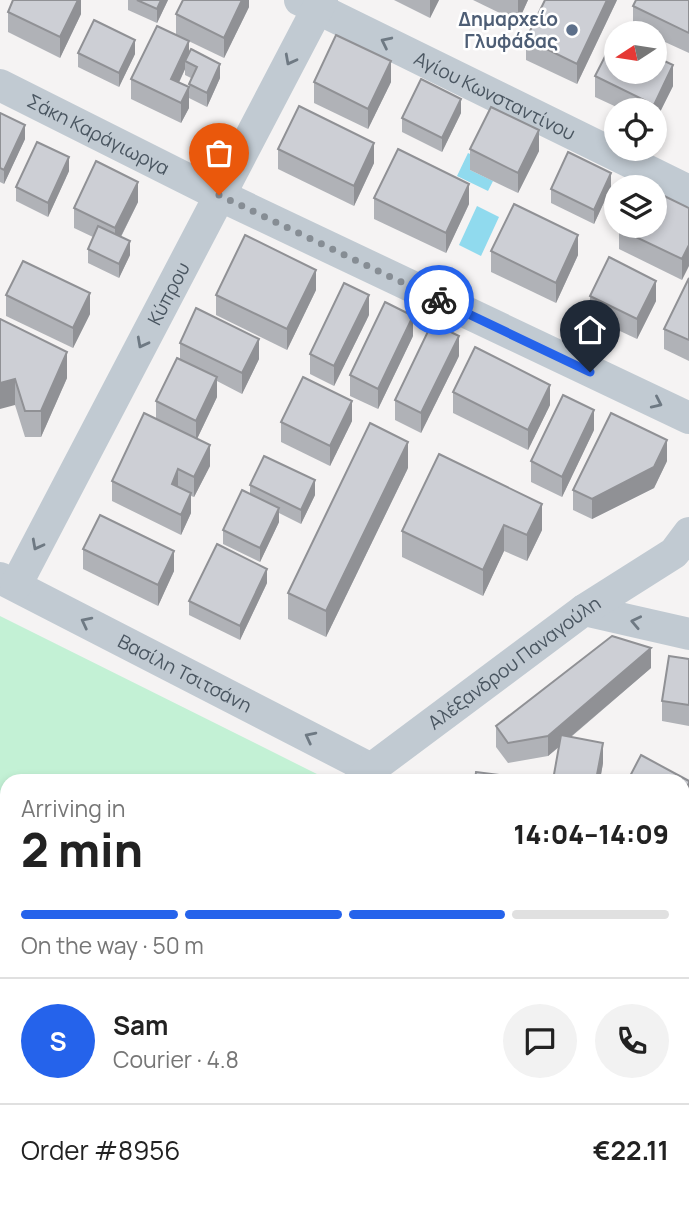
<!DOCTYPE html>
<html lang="en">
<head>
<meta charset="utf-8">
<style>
  body { margin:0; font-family:Manrope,sans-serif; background:#f2f2f2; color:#222; height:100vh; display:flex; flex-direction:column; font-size:26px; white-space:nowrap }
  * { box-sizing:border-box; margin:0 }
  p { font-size:23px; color:#767676 }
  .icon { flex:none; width:38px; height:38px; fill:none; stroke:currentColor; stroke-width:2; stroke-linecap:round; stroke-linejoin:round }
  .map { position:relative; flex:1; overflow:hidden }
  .details { position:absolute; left:0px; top:774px; width:690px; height:436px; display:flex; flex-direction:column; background:#fff; border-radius:21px 21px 0 0; box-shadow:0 4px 10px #0003 }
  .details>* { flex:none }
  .needle { width:46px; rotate:258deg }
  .tools { position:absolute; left:604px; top:21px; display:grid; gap:14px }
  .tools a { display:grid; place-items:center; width:63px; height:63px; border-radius:50%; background:#fff; box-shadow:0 4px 10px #0003; font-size:35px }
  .pin { position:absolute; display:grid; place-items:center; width:60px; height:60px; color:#fff; margin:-72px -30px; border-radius:50% 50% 50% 0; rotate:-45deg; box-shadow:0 0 7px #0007 }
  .pin .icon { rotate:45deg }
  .courier { position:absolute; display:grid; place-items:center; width:70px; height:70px; margin:-35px; border:5px solid #2563eb; border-radius:50%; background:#fff; color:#222; box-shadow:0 2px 9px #0007 }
  .overview em { font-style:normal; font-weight:800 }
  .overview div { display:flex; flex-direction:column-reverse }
  .overview { display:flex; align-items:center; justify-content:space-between; height:119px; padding:0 21px }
  h1 { font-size:46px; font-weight:800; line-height:52px }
  .bar { display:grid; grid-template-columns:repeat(4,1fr); gap:10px 7px; align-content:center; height:84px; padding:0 21px }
  .bar i { height:9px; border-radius:5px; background:#e0e0e0 }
  .bar .selected { background:#2563eb }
  .bar p { grid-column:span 4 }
  .line { display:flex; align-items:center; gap:18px; padding:0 21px; border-top:2px solid #e0e0e0 }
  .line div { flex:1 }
  .round { display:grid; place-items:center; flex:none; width:74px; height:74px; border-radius:37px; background:#f2f2f2 }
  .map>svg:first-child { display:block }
  .green { fill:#c3f1d5 }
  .water { fill:#90daee }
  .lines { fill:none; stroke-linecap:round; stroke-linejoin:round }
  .highway-casing { stroke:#7690ad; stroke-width:42 }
  .minor { stroke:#c1cad2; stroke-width:32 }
  .highway { stroke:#8ba5c1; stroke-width:38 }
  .wall { fill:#b0b2b7 }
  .shaded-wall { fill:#909195 }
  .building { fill:#cdcfd5; stroke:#909195; stroke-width:2 }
  .oneway { stroke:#6e7983 }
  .done { stroke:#868d94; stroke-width:7; stroke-dasharray:0 12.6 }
  .route { stroke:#2563eb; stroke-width:9 }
  .service-dot { fill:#5c6f8a; stroke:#fff; stroke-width:2.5 }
  .labels { text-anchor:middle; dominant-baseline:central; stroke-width:5; stroke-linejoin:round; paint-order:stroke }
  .service-label { font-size:19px; font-weight:bold; fill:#4e5e75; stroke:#fff; text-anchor:end }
  .street-label { font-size:19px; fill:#4a5661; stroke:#fff }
</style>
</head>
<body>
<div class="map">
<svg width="689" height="1209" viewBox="0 0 689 1209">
  <rect width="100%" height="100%" fill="#f5f3f3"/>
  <path class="green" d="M0,616L329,780H7V1191L0,1203Z"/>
  <g class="water">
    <path d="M468,153L476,157L470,170L493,181L488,191L457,176Z"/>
    <path d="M477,206L499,217L481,256L459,245Z"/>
  </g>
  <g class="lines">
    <g class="highway-casing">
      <g id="highway">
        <path d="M682,1153L689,1144"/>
        <path d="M642,1209L647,1202"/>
      </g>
    </g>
    <g class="minor">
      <path id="s1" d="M300,0L689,191"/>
      <path id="s2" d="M0,85L219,195L689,418"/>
      <path id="s3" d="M0,578L371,769"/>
      <path id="s4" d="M16,585L322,0"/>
      <path d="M584,610L689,634"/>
      <path id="s5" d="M360,780L371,769L584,610L674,553L689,533"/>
      <path d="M35,1209L40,1202"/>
      <path d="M270,1209L275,1202"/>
    </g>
    <use href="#highway" class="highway"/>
  </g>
  <g class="wall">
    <path d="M81,0V14L60,58L8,32V12Z"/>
    <path d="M128,0H168L157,23L128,10Z"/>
    <path d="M249,0V7L224,58L176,35V14Z"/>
    <path d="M394,0H439L430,18Z"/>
    <path d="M473,0H528L518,22Z"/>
    <path d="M617,0L577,84L526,60V39Z"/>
    <path d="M689,0V53L654,37V33H647L633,26V6Z"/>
    <path d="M78,53L135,54L119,87L78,67Z"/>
    <path d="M189,54L220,78L207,107L189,98V84L191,78L185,75V69L179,83L189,108L181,123L131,99V79Z"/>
    <path d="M595,76L673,86L654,124V110H623L595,97Z"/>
    <path d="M314,82H391L368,129L314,103Z"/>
    <path d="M0,113L25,139L4,184L0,182Z"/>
    <path d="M461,113L442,152L402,132V118Z"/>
    <path d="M278,149L374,163L354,206L278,169Z"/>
    <path d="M470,149L539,151L518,193L470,170Z"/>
    <path d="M69,171L48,217L16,201V187Z"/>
    <path d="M611,187L594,224L551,203V189Z"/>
    <path d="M374,198L469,204L446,253L374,219Z"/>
    <path d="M138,202L121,237L130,255L119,278L88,263V249L93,237L74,228V208Z"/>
    <path d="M689,208L682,280L619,249V229Z"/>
    <path d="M491,251L578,255L556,303L491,272Z"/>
    <path d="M689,278V361L664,349V329Z"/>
    <path d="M316,290L287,350L216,315V295Z"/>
    <path d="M6,295L90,314L73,348L6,316Z"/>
    <path d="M590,296L656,301L637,339L590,317Z"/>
    <path d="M369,315L334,386L310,374V354Z"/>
    <path d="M0,319L67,378L41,437H25L15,405Z"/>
    <path d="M413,336L378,409L350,396V375Z"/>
    <path d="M180,343L259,359L242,394L217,381V397L197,439L210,466L194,497L191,496V513L181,535L112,501V481L156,419V401L180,359Z"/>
    <path d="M459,356L421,433L395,420V400Z"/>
    <path d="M453,392L550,405L528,450L453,413Z"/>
    <path d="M352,421L330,466L281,442V422Z"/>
    <path d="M594,430L562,497L531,482V461Z"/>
    <path d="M439,454L542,530L527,561L504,551L483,596L402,557V531Z"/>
    <path d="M667,461L654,488L592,519L573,510V490Z"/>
    <path d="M408,468L326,637L288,619V593Z"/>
    <path d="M250,485L315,495L301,524L279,513V522L260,562L223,544V530L250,494Z"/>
    <path d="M83,549L174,571L158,606L83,569Z"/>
    <path d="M267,583L240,640L189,615V601Z"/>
    <path d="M689,659V726L662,721V701Z"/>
    <path d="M651,668L571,737L603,763L600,780H553L559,747L548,756L508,763L496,747V726Z"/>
    <path d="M689,850V933L682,928V858Z"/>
    <path d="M112,1202H172L180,1209H112Z"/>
    <path d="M194,1202H206L202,1208Z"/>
  </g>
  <g class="shaded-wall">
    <path d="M78,0H81V14L60,58V37Z"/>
    <path d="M161,0H168L157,23V9Z"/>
    <path d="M242,0H249V7L224,58V38Z"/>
    <path d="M430,0H439L430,18Z"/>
    <path d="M518,0H528L518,22Z"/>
    <path d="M607,0H617L577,84V64Z"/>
    <path d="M135,40V54L119,87V73Z"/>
    <path d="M189,41V62L185,61V69L171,99V79Z"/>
    <path d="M391,61V82L368,129V109Z"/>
    <path d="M220,64V78L207,107V93Z"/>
    <path d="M673,65V86L654,124V105Z"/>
    <path d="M189,87V108L181,123V103Z"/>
    <path d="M461,99V113L442,152V138Z"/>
    <path d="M25,125V139L4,184V170Z"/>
    <path d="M539,130V151L518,193V173Z"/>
    <path d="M374,143V163L354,206V186Z"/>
    <path d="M69,157V171L48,217V203Z"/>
    <path d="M611,173V187L594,224V210Z"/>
    <path d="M138,182V202L115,248V228Z"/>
    <path d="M469,184V204L446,253V233Z"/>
    <path d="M578,235V255L556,303V283Z"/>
    <path d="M130,241V255L119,278V264Z"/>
    <path d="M689,245V266L682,280V259Z"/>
    <path d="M316,270V290L287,350V329Z"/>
    <path d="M656,281V301L637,339V319Z"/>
    <path d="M90,293V314L73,348V328Z"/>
    <path d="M369,295V315L334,386V366Z"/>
    <path d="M413,316V336L378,409V389Z"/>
    <path d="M459,336V356L421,433V413Z"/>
    <path d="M259,339V359L242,394V373Z"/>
    <path d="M67,352V378L41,437V411Z"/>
    <path d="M217,377V397L196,441V421Z"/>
    <path d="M15,379V405L0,409V383Z"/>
    <path d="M550,385V405L528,450V430Z"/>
    <path d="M352,401V421L330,466V446Z"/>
    <path d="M594,410V430L562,497V477Z"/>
    <path d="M667,440V461L654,488L592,519V499Z"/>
    <path d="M408,442V468L326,637V611Z"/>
    <path d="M210,445V466L194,497V477Z"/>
    <path d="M178,469V489L172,484Z"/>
    <path d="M315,480V495L301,524V510Z"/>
    <path d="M191,493V513L181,535V515Z"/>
    <path d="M542,504V530L527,561V535Z"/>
    <path d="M279,508V522L260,562V548Z"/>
    <path d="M504,525V551L483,596V570Z"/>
    <path d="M174,551V571L158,606V585Z"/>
    <path d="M267,569V583L240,640V626Z"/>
    <path d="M651,648V668L548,756V736Z"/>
    <path d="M603,743V763L600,780H596Z"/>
    <path d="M689,783V804L682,816V795Z"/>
  </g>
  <g class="building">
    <path d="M13,0H78L60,37L8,12Z"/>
    <path d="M137,0H161L157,9Z"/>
    <path d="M183,0H242L224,38L176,14Z"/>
    <path d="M545,0H607L577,64L526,39Z"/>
    <path d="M636,0H689V33L633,6Z"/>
    <path d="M94,20L135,40L119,73L78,53Z"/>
    <path d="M157,26L189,41L171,79L189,87L181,103L131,79Z"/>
    <path d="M336,35L391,61L368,109L314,82Z"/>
    <path d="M615,37L616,38V72H654V56L673,65L654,105L595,76Z"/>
    <path d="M191,49L220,64L207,93L189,84L197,67L185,61Z"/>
    <path d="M421,79L461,99L442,138L402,118Z"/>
    <path d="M299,106L374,143L354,186L278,149Z"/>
    <path d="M491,107L539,130L518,173L470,149Z"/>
    <path d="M0,113L25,125L4,170L0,168Z"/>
    <path d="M37,142L69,157L48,203L16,187Z"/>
    <path d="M398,149L469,184L446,233L374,198Z"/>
    <path d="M568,152L611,173L594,210L551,189Z"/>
    <path d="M96,161L138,182L115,228L74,208Z"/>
    <path d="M654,191L689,208V245L682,259L619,229L620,226H654Z"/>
    <path d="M514,204L578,235L556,283L491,251Z"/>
    <path d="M98,226L130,241L119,264L88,249Z"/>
    <path d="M245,235L316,270L287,329L216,295Z"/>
    <path d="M609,257L656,281L637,319L590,296Z"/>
    <path d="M23,261L90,293L73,328L6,295Z"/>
    <path d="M689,278V340L664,329Z"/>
    <path d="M344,283L369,295L334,366L310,354Z"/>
    <path d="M385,302L413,316L378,389L350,375Z"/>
    <path d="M196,308L259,339L242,373L180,343Z"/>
    <path d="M0,319L67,352L41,411H25L15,379L0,383Z"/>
    <path d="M432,323L459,336L421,413L395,400Z"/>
    <path d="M475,347L550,385L528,430L453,392Z"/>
    <path d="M177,358L217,377L196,421L156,401Z"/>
    <path d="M303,377L352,401L330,446L281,422Z"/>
    <path d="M563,395L594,410L562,477L531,461Z"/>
    <path d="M144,413L210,445L194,477L178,469L172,484L191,493L181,515L112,481Z"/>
    <path d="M611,413L667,440L654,467L592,499L573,490Z"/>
    <path d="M370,423L408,442L326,611L288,593Z"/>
    <path d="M439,454L542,504L527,535L504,525L483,570L402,531Z"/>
    <path d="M264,456L315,480L301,510L250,485Z"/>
    <path d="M242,490L279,508L260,548L223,530Z"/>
    <path d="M100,515L174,551L158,585L83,549Z"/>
    <path d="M217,544L267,569L240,626L189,601Z"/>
    <path d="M612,636L651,648L548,736L508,743L496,726Z"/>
    <path d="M669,656L689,659V705L662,701Z"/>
    <path d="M561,735L603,743L596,780H553Z"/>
    <path d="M641,755L689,781V783L682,795V780H628Z"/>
    <path d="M476,772L500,775L499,780H475Z"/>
    <path d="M689,850V898L682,893V858Z"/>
    <path d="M119,1202H172L180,1209H127Z"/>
  </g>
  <defs><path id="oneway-chevron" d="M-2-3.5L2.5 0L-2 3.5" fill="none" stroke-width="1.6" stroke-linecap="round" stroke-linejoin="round" transform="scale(1.75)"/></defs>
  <g class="oneway">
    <use href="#oneway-chevron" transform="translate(386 42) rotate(-154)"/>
    <use href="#oneway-chevron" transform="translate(290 60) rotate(118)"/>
    <use href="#oneway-chevron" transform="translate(142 343) rotate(118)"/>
    <use href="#oneway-chevron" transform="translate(657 403) rotate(25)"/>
    <use href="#oneway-chevron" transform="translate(37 545) rotate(118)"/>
    <use href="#oneway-chevron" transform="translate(86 622) rotate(-153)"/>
    <use href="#oneway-chevron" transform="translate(636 622) rotate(-168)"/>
    <use href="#oneway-chevron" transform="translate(310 737) rotate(-153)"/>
  </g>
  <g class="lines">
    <path class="done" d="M219,195L439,300"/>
    <path class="route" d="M439,300L590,372"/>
  </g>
  <circle class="service-dot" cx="572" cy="30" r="7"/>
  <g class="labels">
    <g class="service-label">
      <text x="558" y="19">Δημαρχείο<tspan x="558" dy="22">Γλυφάδας</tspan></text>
    </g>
    <g class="street-label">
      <text stroke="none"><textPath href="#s1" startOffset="217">Αγίου Κωνσταντίνου</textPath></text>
      <text stroke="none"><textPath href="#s2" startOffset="110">Σάκη Καράγιωργα</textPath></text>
      <text stroke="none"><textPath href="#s4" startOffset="329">Κύπρου</textPath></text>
      <text stroke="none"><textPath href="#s5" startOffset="194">Αλέξανδρου Παναγούλη</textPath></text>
      <text stroke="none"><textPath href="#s3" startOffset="208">Βασίλη Τσιτσάνη</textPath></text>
    </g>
  </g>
</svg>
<div class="tools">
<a><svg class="needle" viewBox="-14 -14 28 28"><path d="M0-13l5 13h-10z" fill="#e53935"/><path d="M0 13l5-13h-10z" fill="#767676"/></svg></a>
<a><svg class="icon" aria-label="locate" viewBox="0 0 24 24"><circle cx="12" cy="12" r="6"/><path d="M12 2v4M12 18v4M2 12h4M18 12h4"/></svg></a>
<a><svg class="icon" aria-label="layers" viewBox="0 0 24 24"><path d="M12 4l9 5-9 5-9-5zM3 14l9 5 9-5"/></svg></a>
</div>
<div class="pin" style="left:219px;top:195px;background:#ea580c"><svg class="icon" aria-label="bag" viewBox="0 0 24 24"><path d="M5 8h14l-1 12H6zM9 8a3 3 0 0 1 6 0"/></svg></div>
<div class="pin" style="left:590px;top:372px;background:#1f2937"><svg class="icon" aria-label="home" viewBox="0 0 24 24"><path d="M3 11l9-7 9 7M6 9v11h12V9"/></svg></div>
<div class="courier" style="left:439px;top:300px"><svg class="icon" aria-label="bike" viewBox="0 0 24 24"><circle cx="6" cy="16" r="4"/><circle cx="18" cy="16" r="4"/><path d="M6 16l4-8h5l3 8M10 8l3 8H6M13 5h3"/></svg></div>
<section class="details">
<div class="overview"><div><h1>2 min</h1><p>Arriving in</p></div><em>14:04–14:09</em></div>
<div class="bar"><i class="selected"></i><i class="selected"></i><i class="selected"></i><i></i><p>On the way · 50 m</p></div>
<div class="line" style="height:126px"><b class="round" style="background:#2563eb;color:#fff">S</b><div><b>Sam</b><p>Courier · 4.8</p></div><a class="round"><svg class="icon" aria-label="chat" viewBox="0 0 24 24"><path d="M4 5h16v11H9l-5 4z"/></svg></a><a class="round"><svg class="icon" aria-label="phone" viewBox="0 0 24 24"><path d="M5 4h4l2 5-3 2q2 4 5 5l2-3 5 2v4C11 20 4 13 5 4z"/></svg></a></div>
<div class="line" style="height:91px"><div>Order #8956</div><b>€22.11</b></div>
</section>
</div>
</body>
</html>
